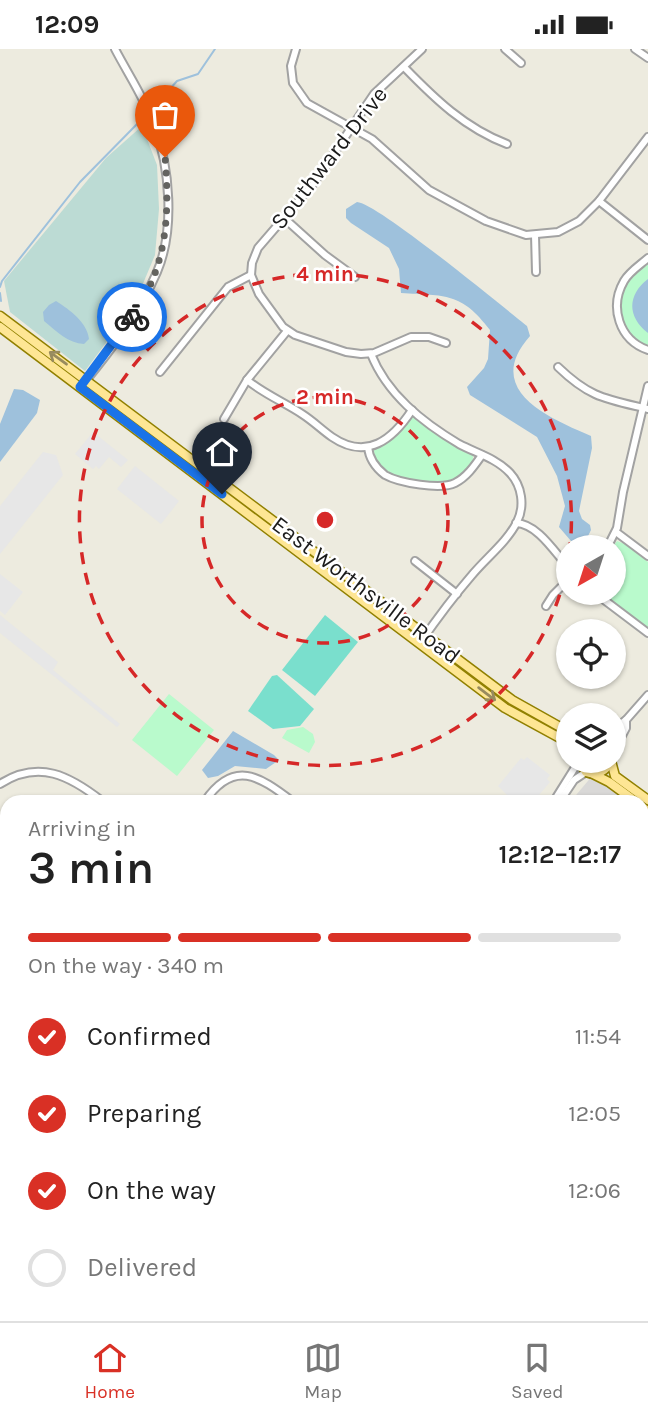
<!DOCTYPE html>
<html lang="en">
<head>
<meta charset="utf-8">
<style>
  body { margin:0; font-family:Karla,sans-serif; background:#f6f6f6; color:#222; height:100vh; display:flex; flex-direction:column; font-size:26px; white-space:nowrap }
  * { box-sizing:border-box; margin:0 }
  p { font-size:23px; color:#767676 }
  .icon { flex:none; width:38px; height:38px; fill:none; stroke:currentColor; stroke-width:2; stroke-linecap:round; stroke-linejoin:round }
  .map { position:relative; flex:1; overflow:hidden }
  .sheet { position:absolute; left:0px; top:746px; width:649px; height:527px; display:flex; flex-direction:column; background:#fff; border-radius:21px 21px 0 0; box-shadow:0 2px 5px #0004 }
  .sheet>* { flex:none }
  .needle { width:46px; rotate:219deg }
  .buttons { position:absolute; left:556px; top:486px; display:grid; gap:14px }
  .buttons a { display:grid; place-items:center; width:70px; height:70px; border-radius:50%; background:#fff; box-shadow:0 2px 5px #0004; font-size:35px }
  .pin { position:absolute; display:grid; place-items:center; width:60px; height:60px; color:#fff; margin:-72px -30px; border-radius:50% 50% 50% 0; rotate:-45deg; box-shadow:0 0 7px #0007 }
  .pin .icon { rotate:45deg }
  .courier { position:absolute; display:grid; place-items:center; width:70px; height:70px; margin:-35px; border:5px solid #1a73e8; border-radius:50%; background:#fff; color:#222; box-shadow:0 2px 9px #0007 }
  .headline em { font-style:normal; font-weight:600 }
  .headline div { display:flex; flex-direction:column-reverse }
  .headline { display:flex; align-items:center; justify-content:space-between; height:119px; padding:0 28px }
  h1 { font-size:46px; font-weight:600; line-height:52px }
  .bar { display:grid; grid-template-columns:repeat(4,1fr); gap:10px 7px; align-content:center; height:84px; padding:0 28px }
  .bar i { height:9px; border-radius:5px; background:#e0e0e0 }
  .bar .active { background:#d93025 }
  .bar p { grid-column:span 4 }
  ol { padding:0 28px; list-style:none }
  li { display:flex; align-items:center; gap:21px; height:77px }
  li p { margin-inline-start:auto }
  li .icon { padding:7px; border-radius:50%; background:#d93025; color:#fff; stroke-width:4 }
  li:last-child { color:#767676 }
  li i { width:38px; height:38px; border:4px solid #e0e0e0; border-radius:50% }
  .status { display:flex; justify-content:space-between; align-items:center; height:49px; padding:0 35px; background:#fff; direction:ltr }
  .status svg { height:19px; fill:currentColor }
  .tabs { display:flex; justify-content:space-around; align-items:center; height:98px; border-top:2px solid #e0e0e0; background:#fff; font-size:19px; color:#767676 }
  .tabs a { display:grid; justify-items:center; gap:4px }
  .tabs .active { color:#d93025 }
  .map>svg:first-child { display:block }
  .residential { fill:#d9d8d7 }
  .wetland { fill:#bcdbd4 }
  .park { fill:#b9facc }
  .pitch { fill:#7adfcd }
  .parking { fill:#e7e7e7 }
  .water { fill:#9ec1dc }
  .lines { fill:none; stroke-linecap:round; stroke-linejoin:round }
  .stream { stroke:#9ec1dc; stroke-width:2 }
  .minor-casing { stroke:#a2a2a2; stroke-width:10 }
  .major-casing { stroke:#918000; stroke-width:11 }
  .minor { stroke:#fff; stroke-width:6 }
  .major { stroke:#fee694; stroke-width:8 }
  .oneway { stroke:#988b5e }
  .done { stroke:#646460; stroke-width:7; stroke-dasharray:0 12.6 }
  .route { stroke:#1a73e8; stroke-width:9 }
  .ring { fill:none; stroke:#d62828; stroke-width:3.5; stroke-dasharray:12 9 }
  .labels { text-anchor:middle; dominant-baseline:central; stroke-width:5; stroke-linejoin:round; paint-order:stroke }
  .street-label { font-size:23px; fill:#1b1b1b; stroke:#fff }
  .centre { fill:#d62828; stroke:#fff; stroke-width:3.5 }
  .ring-label { font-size:21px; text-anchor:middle; font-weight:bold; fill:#d62828; stroke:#fff; stroke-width:5; stroke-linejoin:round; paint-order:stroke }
</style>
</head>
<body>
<div class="status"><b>12:09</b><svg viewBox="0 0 49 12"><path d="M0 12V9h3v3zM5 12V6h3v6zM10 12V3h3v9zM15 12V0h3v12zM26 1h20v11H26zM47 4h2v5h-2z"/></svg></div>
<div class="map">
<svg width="648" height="1272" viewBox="0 0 648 1272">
  <rect width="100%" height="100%" fill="#edebdf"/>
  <g class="residential">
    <path d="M593,726L629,752H571Z"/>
    <path d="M642,762L648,766V1272H0V1158L7,1163V1265H143L148,1269L151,1265H642Z"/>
  </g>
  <path class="wetland" d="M142,77L157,116L159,160L155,206L134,256L85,322L10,263L4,232L106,109Z"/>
  <g class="park">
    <path d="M648,215V298C623,287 612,257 628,233C633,226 641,221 648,215Z"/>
    <path d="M415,367L473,406C475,450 373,437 374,401L394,389L409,370Z"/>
    <path d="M617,492L625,495L648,513V579L601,544H614V499H612Z"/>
    <path d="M169,645L214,681L177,727L132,691Z"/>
    <path d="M303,678L313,685L315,693L309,704L282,689L287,681Z"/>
  </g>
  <g class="pitch">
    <path d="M325,566L358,593L315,647L282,621Z"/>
    <path d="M277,626L314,660L300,677L273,680L248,662L272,627Z"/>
  </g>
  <g class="parking">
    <path d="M93,383L128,411L121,418L109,408L99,420L96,417L93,420L75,405Z"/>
    <path d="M43,403L56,406L63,426L0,505V457Z"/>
    <path d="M135,417L179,452L161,475L117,440Z"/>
    <path d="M0,525L23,543L5,566L0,562Z"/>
    <path d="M0,566L58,613L53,621L120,675L117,678L0,584Z"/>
    <path d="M527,708L550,726L547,730L550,733L534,752H513L498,737L521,709L524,711Z"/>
  </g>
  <g class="water">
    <path d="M357,153C377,154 502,257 527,277L530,287C482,341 549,369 591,387L592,399L579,462L582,470L590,476L591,481L586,491L571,492L559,478L565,457L557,427L537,388L470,346L467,338L484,319L488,310L490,281C461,243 446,247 401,244L399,220L389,199L351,174L346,169V160Z"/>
    <path d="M648,230V284C627,268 627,246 648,230Z"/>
    <path d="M56,252C70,261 87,273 89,290L84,295C68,294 57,283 44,272L43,263L49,256Z"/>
    <path d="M14,340L23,341L40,351L37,364L0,413V375Z"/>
    <path d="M233,682L274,706L279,711L266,720L235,717L218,727L208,729L202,721Z"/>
  </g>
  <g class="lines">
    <g class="stream">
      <path d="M154,58L177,32L198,25L215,0"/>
      <path d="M0,238L2,232L80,133L142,70"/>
      <path d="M0,244L1,252"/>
    </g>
    <g class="minor-casing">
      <g id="minor">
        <path d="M296,0L291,17L293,34L307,54L372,90L429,141L486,172L526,186L558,183L579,172L599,152L648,88"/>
        <path d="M422,0L374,45L314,134L258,199L252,214L251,226L259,245L283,278L295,286L346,303L361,305L374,304L411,288H429L446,294"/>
        <path d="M505,0L521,14"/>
        <path d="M635,0L648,9"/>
        <path d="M404,18C435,50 465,79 507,95"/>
        <path d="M599,152L648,191"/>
        <path d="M284,169L325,206L355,228"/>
        <path d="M535,186L536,223"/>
        <path d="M648,209C640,216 629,223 624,232C609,258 619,291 648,301"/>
        <path d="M371,305C387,345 422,373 459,395C476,404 496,409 510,424C522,437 525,457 517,473C507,493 486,509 472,526C453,548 436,571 420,594"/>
        <path d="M558,318C590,349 606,350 648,360"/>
        <path d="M160,323L228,238L251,226"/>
        <path d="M247,331C264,345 284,353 302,365C313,372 322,381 332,388C367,412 393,390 412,361"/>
        <path d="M84,334C111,301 140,263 157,223C175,181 170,118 154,76C145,50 128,25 115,0"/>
        <path d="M224,370L247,331L287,282"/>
        <path d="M368,398C369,409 376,419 385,426C399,434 441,441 455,434C467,428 475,416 482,406"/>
        <path d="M516,474C538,475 555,504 569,519"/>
        <path d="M616,483L648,507"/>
        <path d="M607,499L617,479L623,443L648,337"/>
        <path d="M415,512L457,545"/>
        <path d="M595,544L648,584"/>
        <path d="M546,557L553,546L569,530"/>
        <path d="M614,680L626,671L648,646"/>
        <path d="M614,702L626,679V671"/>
        <path d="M0,735C39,710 70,727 102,752"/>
        <path d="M205,752C234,710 259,727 292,752"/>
        <path d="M554,752L579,712"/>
        <path d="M560,752L574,731L586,723"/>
        <path d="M642,811L648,815"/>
        <path d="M642,892L648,897"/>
        <path d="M642,983L648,978"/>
        <path d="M642,1060L648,1059"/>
        <path d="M0,1203L3,1212"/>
        <path d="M642,1219L648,1217"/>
        <path d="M276,1265L285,1272"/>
        <path d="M344,1265L350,1272"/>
        <path d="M506,1265L516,1272"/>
        <path d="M52,1272L57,1265"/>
        <path d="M145,1272L150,1265"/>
        <path d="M493,1272L499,1265"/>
        <path d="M596,1272L602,1265"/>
      </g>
    </g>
    <g class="major-casing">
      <g id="major">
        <path d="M0,267L512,651L569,683"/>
        <path d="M0,278L505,659L569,694"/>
        <path d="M579,712L586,723C597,727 606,723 610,712"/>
        <path d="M611,712L615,727L648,751"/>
        <path d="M591,724L609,733L635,752"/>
        <path d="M642,758L648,762"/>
      </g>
    </g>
    <use href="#minor" class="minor"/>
    <use href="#major" class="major"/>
  </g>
  <defs><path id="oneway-shaft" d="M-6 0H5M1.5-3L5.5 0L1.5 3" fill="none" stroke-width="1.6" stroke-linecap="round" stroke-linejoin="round" transform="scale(1.75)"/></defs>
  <g class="oneway">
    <use href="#oneway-shaft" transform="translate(58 309) rotate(-144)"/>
    <use href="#oneway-shaft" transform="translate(487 645) rotate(37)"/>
  </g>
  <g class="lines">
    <path class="done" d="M132,268C167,219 170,166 165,108"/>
    <path class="route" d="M132,268L80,338L222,445"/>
  </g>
  <g class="ring">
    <circle cx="325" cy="471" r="123"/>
    <path d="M569 505A246 246 0 1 1 570 497"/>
  </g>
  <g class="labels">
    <g class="street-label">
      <text transform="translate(329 109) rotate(-52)">Southward Drive</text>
      <text transform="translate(366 541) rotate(37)">East Worthsville Road</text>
    </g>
  </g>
  <circle cx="325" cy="471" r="10" class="centre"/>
  <g class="ring-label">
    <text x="325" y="232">4 min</text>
    <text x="325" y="355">2 min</text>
  </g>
</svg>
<div class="buttons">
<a><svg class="needle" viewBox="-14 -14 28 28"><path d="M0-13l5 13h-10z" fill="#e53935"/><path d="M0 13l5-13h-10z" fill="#767676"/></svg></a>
<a><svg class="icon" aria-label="locate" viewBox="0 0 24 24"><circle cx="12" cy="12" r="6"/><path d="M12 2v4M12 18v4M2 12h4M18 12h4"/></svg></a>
<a><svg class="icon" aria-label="layers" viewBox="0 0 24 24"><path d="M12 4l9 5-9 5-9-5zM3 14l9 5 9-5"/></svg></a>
</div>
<div class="pin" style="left:165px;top:108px;background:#ea580c"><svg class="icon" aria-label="bag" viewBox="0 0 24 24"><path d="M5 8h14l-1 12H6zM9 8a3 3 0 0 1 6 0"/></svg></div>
<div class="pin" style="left:222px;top:445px;background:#1f2937"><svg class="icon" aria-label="home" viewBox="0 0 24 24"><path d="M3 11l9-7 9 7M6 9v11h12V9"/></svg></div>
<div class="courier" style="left:132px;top:268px"><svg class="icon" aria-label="bike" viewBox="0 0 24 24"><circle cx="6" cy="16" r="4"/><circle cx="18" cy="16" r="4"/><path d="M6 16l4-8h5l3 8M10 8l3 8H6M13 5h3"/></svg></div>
<section class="sheet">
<div class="headline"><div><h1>3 min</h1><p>Arriving in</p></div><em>12:12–12:17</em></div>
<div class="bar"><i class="active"></i><i class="active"></i><i class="active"></i><i></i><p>On the way · 340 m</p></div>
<ol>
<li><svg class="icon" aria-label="check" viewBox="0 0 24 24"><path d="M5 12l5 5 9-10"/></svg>Confirmed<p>11:54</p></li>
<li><svg class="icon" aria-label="check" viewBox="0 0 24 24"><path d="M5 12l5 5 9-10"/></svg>Preparing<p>12:05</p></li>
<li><svg class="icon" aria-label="check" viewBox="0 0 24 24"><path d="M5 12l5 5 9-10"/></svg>On the way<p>12:06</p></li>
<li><i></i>Delivered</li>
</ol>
</section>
</div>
<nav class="tabs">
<a class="active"><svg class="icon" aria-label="home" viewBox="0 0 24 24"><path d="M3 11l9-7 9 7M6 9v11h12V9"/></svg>Home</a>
<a><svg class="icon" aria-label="map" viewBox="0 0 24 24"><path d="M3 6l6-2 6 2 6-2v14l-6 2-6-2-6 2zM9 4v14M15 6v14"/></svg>Map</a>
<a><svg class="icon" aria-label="saved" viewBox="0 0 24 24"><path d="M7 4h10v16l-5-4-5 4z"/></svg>Saved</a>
</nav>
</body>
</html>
